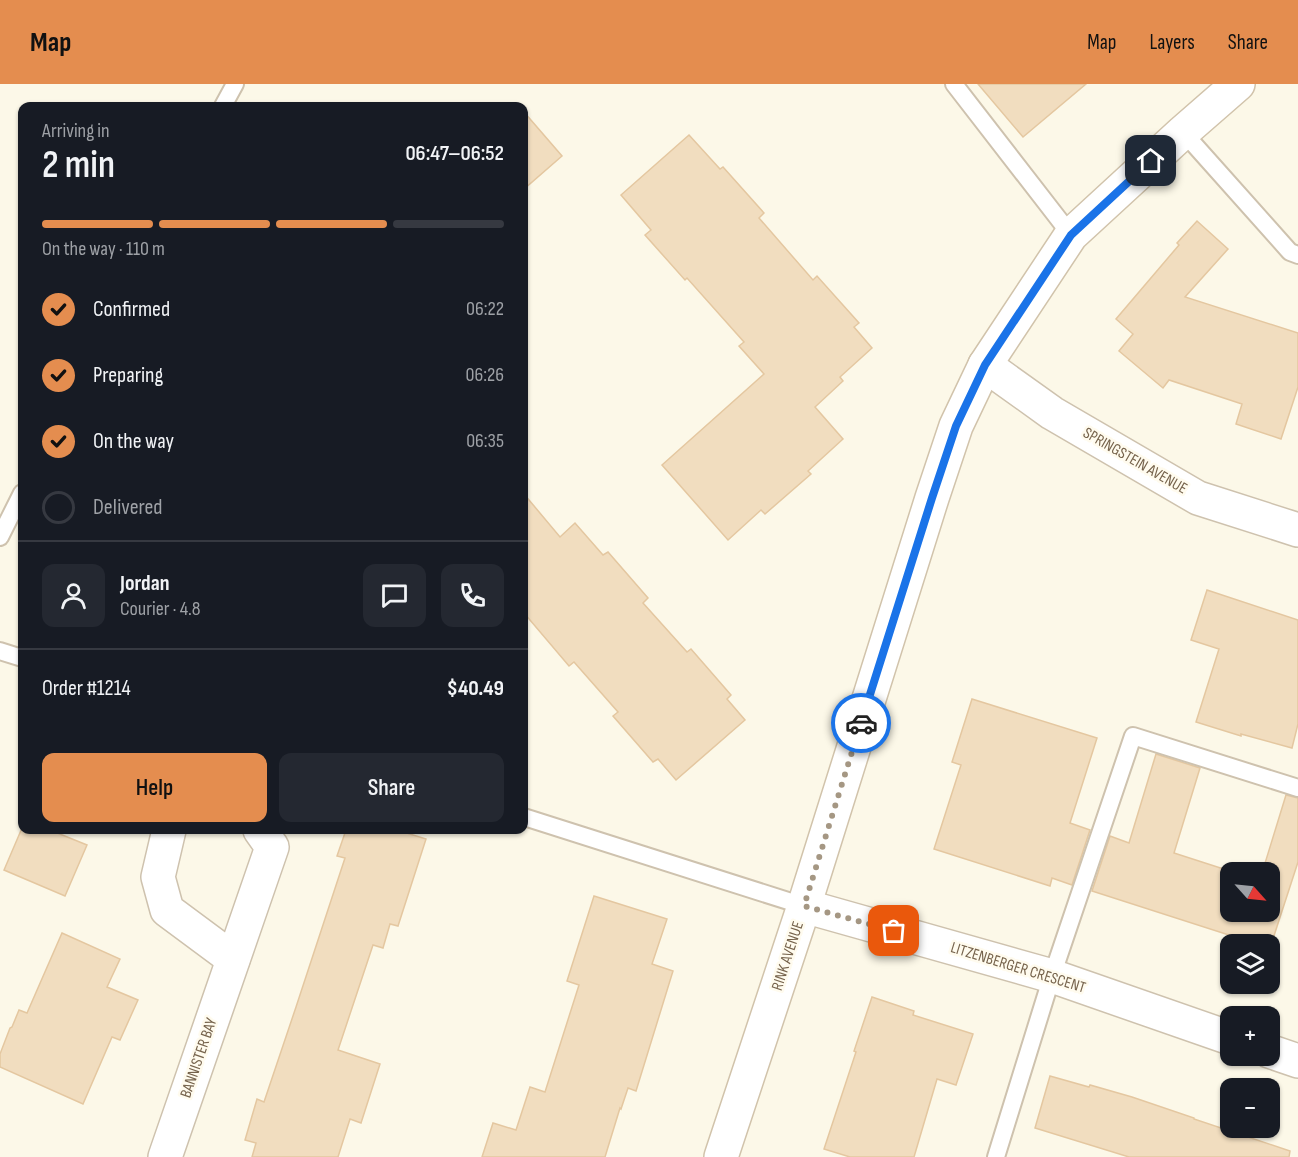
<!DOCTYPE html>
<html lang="en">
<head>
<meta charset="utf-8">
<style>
  body { margin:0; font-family:"Sofia Sans Condensed",sans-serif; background:#242831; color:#f1f3f6; height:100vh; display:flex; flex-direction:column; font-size:22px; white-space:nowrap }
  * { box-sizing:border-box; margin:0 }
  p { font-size:20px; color:#9ea1a6 }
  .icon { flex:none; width:33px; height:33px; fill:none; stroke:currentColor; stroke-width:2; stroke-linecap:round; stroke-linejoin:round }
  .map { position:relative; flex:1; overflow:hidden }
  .drawer { position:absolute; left:18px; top:18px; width:510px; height:732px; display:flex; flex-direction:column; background:#171b24; border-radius:12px; box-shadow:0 2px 4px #0004 }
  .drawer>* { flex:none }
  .needle { width:39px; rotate:117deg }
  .buttons { position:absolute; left:1220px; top:778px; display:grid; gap:12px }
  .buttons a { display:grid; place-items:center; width:60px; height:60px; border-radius:12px; background:#171b24; box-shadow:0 2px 4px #0004; font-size:30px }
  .pin { position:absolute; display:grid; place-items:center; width:51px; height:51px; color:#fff; margin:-26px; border-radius:12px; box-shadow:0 3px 9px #0006 }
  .courier { position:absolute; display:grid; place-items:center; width:60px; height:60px; margin:-30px; border:4px solid #1a73e8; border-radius:50%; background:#fff; color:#222; box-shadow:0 2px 8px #0007 }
  .headline em { font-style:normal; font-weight:600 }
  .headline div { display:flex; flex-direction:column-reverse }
  .headline { display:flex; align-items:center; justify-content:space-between; height:102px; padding:0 24px }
  h1 { font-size:39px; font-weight:600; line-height:45px }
  .bar { display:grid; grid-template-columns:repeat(4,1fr); gap:9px 6px; align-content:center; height:72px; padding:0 24px }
  .bar i { height:8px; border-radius:4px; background:#363941 }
  .bar .active { background:#e48d4f }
  .bar p { grid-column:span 4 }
  .line { display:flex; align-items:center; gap:15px; padding:0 24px; border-top:2px solid #363941 }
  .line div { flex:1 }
  .round { display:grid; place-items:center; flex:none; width:63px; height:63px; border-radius:12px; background:#242831 }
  ol { padding:0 24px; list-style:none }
  li { display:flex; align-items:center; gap:18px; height:66px }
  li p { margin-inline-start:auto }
  li .icon { padding:6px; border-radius:50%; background:#e48d4f; color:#111; stroke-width:4 }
  li:last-child { color:#9ea1a6 }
  li i { width:33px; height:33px; border:3px solid #363941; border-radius:50% }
  .primary-button { display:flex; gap:12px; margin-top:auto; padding:12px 24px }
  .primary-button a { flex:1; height:69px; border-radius:12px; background:#e48d4f; color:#111; font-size:24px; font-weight:600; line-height:69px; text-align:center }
  .primary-button a+a { background:#242831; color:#f1f3f6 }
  header { display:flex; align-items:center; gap:36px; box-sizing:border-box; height:84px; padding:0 30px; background:#e48d4f; color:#111 }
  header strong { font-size:28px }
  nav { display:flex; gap:33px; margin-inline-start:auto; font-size:21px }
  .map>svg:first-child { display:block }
  .building { fill:#f1ddbf; stroke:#e4c7a0; stroke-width:1.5 }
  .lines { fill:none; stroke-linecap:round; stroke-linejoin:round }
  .lane-casing { stroke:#cec2ae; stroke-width:20 }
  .street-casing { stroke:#cec2ae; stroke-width:36 }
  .secondary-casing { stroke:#d1c3ab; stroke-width:36 }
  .lane { stroke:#fff; stroke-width:16 }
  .street { stroke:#fff; stroke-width:33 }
  .secondary { stroke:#fff; stroke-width:33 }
  .done { stroke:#a59783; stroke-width:6; stroke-dasharray:0 10.8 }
  .route { stroke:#1a73e8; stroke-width:8 }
  .labels { text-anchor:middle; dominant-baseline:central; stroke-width:5; stroke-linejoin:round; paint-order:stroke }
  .street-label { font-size:16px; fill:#76634c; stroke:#fffbee }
</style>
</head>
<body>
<header>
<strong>Map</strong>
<nav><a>Map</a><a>Layers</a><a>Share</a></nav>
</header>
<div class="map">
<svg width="1298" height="1073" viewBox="0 0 1298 1073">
  <rect width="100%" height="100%" fill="#fcf8e8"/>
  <g class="building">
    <path d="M978,0H1086L1023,53Z"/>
    <path d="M524,28L562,72L524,105Z"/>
    <path d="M689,51L720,85L723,83L764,129L759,134L813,196L817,192L859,239L854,243L872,264L840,293L843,297L815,323L843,355L808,387L811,390L765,430L761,426L728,456L662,381L764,290L739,262L744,258L687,194L685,196L645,151L651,146L621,111Z"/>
    <path d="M1197,137L1228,165L1185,213L1298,249V303L1281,355L1236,340L1242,320L1169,296L1163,304L1119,267L1133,250L1116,235L1179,161L1177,159Z"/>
    <path d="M524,410L560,453L575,439L603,471L608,468L648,514L643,519L687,568L691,565L731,611L727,615L745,636L676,696L658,675L653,678L613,632L618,628L574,578L569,582L524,529Z"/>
    <path d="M1207,506L1298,536V640L1292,664L1241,650V652L1196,638L1219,565L1191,556Z"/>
    <path d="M972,615L1097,654L1070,739L1090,746L1072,801L1052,794L1050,802L934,765L961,681L952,678Z"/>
    <path d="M1156,670L1200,684L1174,769L1236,789H1230V828H1269V789H1262L1286,711L1298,714V778L1270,864L1269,861H1260L1092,807L1110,752L1129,759Z"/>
    <path d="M22,744V746H50L87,761L65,812L4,786Z"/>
    <path d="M346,746H397L426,755L398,842L390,840L383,864L373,861L338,966L380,980L361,1039L350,1035L338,1073H252L256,1059L245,1056L257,1015L264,1018L296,923L345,774L337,772Z"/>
    <path d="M594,812L667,835L652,880L673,887L636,1007L628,1004L621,1025L620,1024L605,1073H482L493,1039L516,1046L530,1003L545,1008L579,901L567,897Z"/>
    <path d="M62,849L120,875L107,903L138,916L120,956L112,953L83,1020L0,983V970L10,944L12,943L19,926L27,929Z"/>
    <path d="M872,913L914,927L913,931L973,950L956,1001L937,995L914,1073H850L824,1065L856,968L854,967Z"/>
    <path d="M1050,992L1089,1003L1090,1001L1132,1013L1194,1034V1035L1290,1067L1289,1073H1129L1035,1044Z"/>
  </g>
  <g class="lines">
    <g class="lane-casing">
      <g id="lane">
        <path d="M954,0L1071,151"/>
        <path d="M223,22L235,0"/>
        <path d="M1183,48L1290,168L1298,171"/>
        <path d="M0,453L22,409"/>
        <path d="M0,567L22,574"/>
        <path d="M524,733L804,822"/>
        <path d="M996,1073L1052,892L1133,652L1298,704"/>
      </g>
    </g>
    <g class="street-casing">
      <g id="street">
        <path d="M985,281L1052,329L1198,414L1298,446"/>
        <path d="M169,746L158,793L167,826L233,875"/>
        <path d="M804,822L1052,892L1230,954"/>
        <path d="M1269,967L1298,977"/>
        <path d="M165,1073L272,763L260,746"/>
      </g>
    </g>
    <g class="secondary-casing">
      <path id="secondary" d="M721,1073L804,822L932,414L956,342L985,281L1071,151L1183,48L1238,0"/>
    </g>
    <use href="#lane" class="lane"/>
    <use href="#street" class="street"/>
    <use href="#secondary" class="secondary"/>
  </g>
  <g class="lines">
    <path class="done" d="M861,639L804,822L894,847"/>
    <path class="route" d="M861,639L932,414L956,342L985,281L1071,151L1151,77"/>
  </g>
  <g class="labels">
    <g class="street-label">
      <text transform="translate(1135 377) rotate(30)">SPRINGSTEIN AVENUE</text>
      <text transform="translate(788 872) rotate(-72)">RINK AVENUE</text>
      <text transform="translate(1018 884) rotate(17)">LITZENBERGER CRESCENT</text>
      <text transform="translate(199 974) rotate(-71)">BANNISTER BAY</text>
    </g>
  </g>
</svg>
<div class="buttons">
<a><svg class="needle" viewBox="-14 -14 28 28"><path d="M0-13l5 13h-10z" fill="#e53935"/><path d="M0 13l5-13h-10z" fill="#9ea1a6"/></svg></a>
<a><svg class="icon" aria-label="layers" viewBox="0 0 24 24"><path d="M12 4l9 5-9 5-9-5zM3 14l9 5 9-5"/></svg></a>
<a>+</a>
<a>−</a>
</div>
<div class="pin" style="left:894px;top:847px;background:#ea580c"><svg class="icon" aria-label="bag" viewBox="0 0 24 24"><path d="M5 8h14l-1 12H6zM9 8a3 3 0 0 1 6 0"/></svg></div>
<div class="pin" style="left:1151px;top:77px;background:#1f2937"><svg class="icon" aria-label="home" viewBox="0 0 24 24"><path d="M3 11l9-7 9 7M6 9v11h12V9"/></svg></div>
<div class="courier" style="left:861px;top:639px"><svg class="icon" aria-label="car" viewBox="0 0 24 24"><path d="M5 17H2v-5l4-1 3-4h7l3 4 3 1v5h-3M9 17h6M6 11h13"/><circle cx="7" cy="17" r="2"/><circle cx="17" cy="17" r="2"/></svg></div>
<section class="drawer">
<div class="headline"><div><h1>2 min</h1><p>Arriving in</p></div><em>06:47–06:52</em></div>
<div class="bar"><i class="active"></i><i class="active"></i><i class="active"></i><i></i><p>On the way · 110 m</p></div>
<ol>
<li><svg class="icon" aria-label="check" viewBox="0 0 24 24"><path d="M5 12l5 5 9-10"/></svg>Confirmed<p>06:22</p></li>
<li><svg class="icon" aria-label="check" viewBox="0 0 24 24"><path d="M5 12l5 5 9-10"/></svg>Preparing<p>06:26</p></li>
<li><svg class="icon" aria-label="check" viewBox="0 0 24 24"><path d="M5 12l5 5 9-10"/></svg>On the way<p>06:35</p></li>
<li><i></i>Delivered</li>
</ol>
<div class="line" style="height:108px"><a class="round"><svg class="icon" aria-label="person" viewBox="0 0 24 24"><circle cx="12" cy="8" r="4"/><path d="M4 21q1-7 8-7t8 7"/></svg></a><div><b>Jordan</b><p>Courier · 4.8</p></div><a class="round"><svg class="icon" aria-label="chat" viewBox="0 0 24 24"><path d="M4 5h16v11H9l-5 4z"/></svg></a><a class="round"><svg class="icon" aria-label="phone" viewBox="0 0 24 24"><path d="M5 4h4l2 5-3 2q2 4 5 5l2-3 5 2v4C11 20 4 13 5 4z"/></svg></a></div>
<div class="line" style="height:78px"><div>Order #1214</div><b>$40.49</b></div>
<div class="primary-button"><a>Help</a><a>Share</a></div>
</section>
</div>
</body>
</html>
